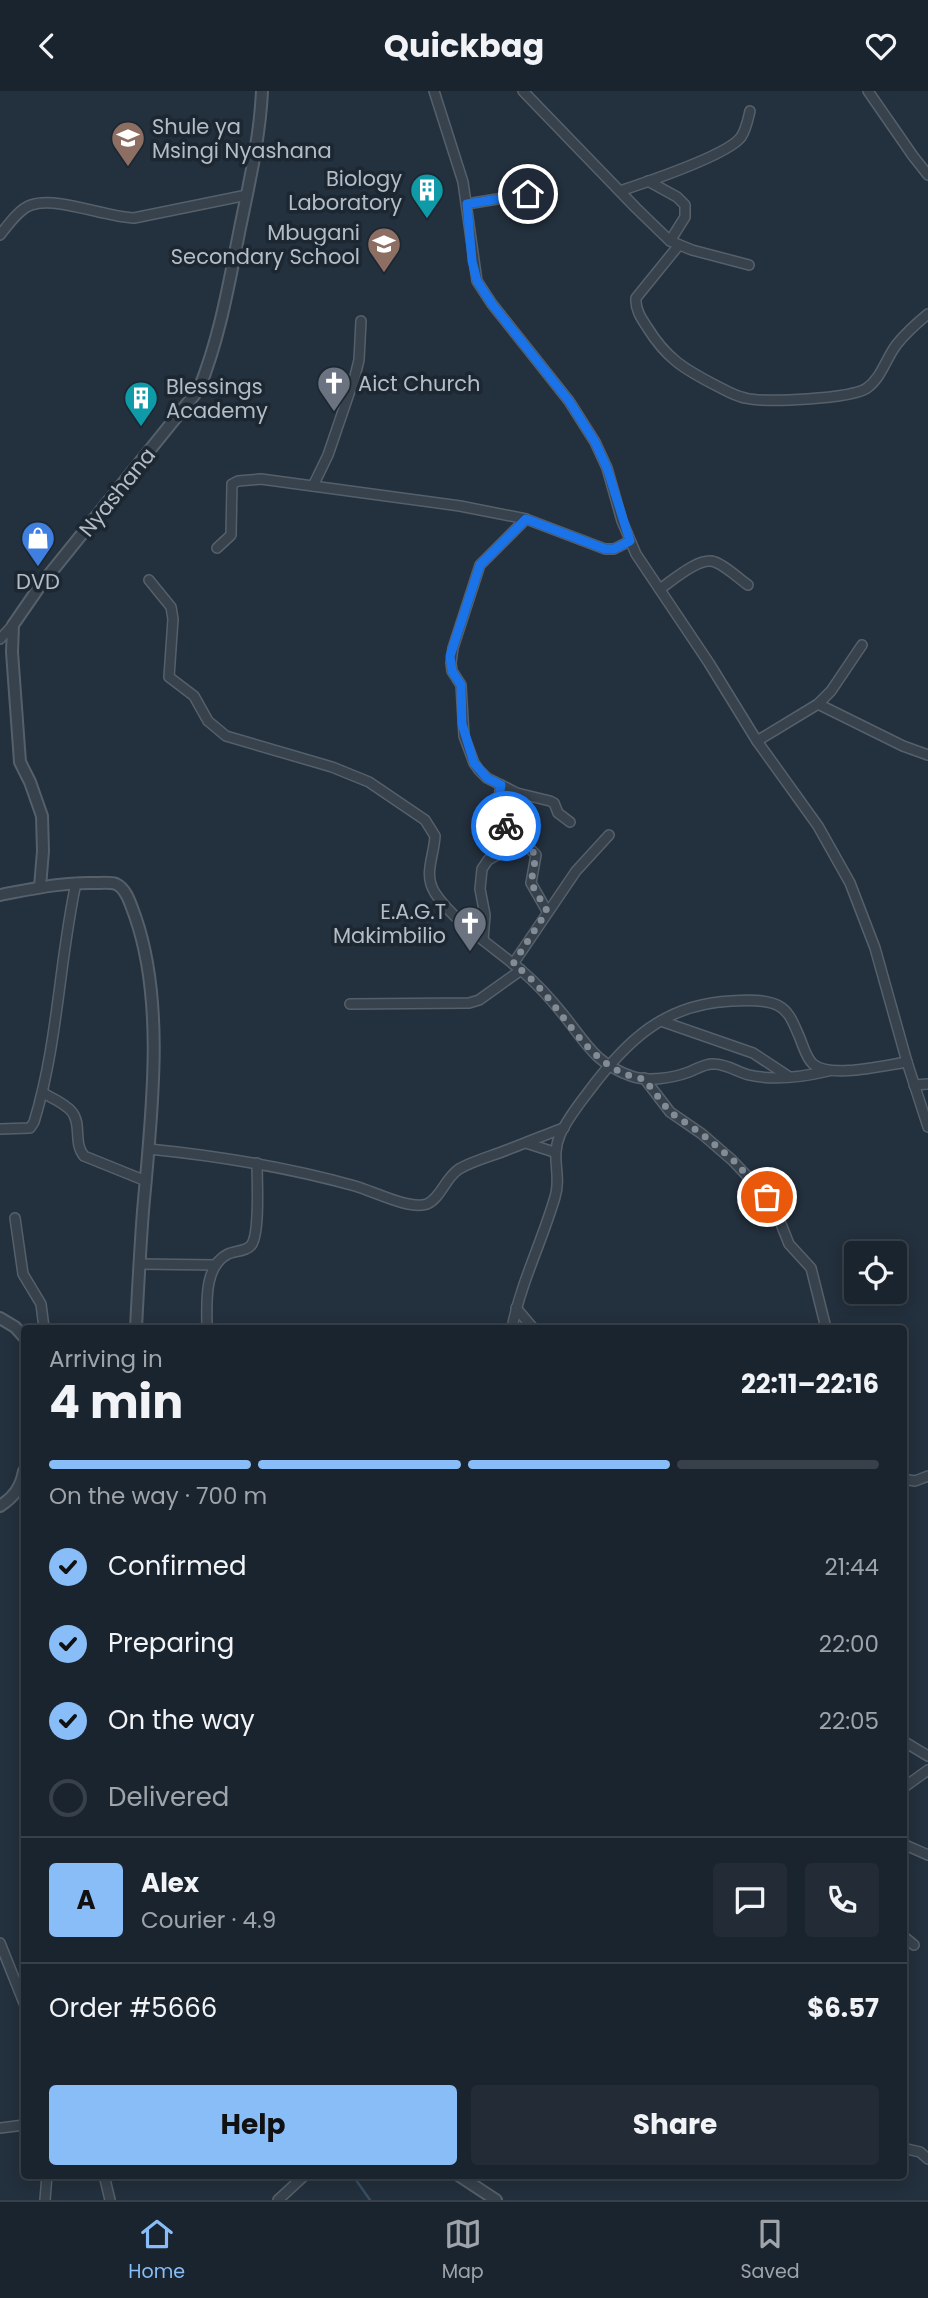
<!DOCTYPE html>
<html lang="en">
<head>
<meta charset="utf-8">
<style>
  body { margin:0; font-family:Poppins,sans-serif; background:#232c36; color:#f1f3f6; height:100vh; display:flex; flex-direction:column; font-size:26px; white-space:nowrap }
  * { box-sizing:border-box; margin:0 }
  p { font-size:23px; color:#9fa4aa }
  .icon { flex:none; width:38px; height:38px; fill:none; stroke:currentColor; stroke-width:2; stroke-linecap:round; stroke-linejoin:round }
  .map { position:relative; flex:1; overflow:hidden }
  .panel { position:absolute; left:21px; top:1234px; width:886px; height:854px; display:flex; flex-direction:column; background:#1a242e; border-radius:7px; box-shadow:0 4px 18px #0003,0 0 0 2px #38414a }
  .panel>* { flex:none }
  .fabs { position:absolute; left:844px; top:1150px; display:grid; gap:14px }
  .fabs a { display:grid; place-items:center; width:63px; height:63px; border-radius:7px; background:#1a242e; box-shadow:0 4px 18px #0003,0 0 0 2px #38414a; font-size:35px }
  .pin { position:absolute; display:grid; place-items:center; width:60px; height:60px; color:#fff; margin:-30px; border:4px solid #fff; border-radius:50%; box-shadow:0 2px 7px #0007 }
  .courier { position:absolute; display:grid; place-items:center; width:70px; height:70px; margin:-35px; border:5px solid #1a73e8; border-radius:50%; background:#fff; color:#222; box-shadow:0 2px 9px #0007 }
  .headline em { font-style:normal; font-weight:700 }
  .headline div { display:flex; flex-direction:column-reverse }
  .headline { display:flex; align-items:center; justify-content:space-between; height:119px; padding:0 28px }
  h1 { font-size:46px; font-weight:700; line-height:52px }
  .bar { display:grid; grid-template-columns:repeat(4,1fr); gap:10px 7px; align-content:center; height:84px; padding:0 28px }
  .bar i { height:9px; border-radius:5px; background:#38414a }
  .bar .selected { background:#88bdf8 }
  .bar p { grid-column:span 4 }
  .line { display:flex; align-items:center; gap:18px; padding:0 28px; border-top:2px solid #38414a }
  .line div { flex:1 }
  .round { display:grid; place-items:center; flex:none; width:74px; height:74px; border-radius:7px; background:#232c36 }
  ol { padding:0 28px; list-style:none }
  li { display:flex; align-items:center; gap:21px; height:77px }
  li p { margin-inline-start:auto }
  li .icon { padding:7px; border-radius:50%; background:#88bdf8; color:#111; stroke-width:4 }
  li:last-child { color:#9fa4aa }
  li i { width:38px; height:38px; border:4px solid #38414a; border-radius:50% }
  .button { display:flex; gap:14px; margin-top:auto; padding:14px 28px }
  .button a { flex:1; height:80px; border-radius:7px; background:#88bdf8; color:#111; font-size:28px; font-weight:700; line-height:80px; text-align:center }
  .button a+a { background:#232c36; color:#f1f3f6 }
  header { display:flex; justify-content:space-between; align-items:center; height:91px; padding:0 28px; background:#1a242e; font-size:32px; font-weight:700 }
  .tab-bar { display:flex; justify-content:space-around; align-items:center; height:98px; border-top:2px solid #38414a; background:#1a242e; font-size:19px; color:#9fa4aa }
  .tab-bar a { display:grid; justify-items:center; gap:4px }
  .tab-bar .selected { color:#88bdf8 }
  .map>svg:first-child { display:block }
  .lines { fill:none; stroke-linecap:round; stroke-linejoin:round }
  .stream { stroke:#384f66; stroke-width:2.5 }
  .minor-casing { stroke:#55606b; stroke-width:12 }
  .tertiary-casing { stroke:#55606b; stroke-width:14 }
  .minor { stroke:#37424d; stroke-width:9 }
  .tertiary { stroke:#37424d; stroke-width:10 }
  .done { stroke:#818c97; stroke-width:7; stroke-dasharray:0 12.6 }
  .route { stroke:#1a73e8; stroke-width:9 }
  .labels { text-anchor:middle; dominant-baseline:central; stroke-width:7; stroke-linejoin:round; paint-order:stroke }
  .poi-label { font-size:21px; fill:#b3bdc8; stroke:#1c2731; text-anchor:start }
  .street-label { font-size:21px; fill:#b3bdc8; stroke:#1c2731 }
</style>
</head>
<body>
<header><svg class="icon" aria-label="back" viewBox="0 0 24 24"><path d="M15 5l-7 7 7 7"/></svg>Quickbag<svg class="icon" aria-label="heart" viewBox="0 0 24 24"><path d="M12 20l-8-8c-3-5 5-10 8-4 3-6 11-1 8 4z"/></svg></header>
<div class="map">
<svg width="928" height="2109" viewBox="0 0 928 2109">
  <rect width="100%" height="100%" fill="#23303d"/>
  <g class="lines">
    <path class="stream" d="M349,2084L356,2089L370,2109"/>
    <g class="minor-casing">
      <g id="minor">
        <path d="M434,0L463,91L477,190L492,213L569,310L595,351L607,377L622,430L636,463L709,572L757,650L818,735L850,792L875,857L907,971L928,1036"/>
        <path d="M523,0L636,117L670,150L692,159L749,174"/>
        <path d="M868,0L913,65L928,84"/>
        <path d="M648,90L677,106L685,114V126L670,150"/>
        <path d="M620,100C644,92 728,64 741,46C746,39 748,28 750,20"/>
        <path d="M467,113L528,103"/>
        <path d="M0,144C8,134 19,118 31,114C57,105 104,126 134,127L247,104"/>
        <path d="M679,154L636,207C635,218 641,227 647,236C666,267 684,278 715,294C725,299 734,305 745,307C765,312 851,308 867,297C882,286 886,267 897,253C906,242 917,232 928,223"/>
        <path d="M313,395L328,364L355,285L359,269L361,230"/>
        <path d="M526,428L480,474L453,557L451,572L452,580L461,594L464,645L474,672L479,679L487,687L517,702L550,710L554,712L558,722L570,731"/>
        <path d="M217,457L231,444L232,393L238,390L261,388L460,415L526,428L605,458H614L630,450"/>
        <path d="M149,489L171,516L173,528L169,586L194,605L208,630L226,645L332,676L369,691L425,729L435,745C434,766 423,783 435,802C453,830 496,858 522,880C536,892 550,907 562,922C585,950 594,972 631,985C648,991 673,987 689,981C697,978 705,972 714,973C727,973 737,981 749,984C775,990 803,986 828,980"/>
        <path d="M660,498C673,489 700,465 715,471C726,475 738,487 748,494"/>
        <path d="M0,548L13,534"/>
        <path d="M818,613L903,655L928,664"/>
        <path d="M757,650L818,613L831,600L862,554"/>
        <path d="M501,694C496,720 498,732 519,749C525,754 531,758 536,764L531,792L547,820"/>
        <path d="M483,849L485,824L480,798L482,778L488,769L521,751"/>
        <path d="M513,873L576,780L609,744"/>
        <path d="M350,913L469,912L479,909L521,879"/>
        <path d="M661,930L753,962L788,985"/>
        <path d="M644,987L670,1021L702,1043L732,1069L767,1106L775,1118L789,1153L811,1177L826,1237"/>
        <path d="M914,994L928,993"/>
        <path d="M43,1002C52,1007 66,1013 72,1021C82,1033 73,1052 84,1065L146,1090"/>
        <path d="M0,1038L30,1037L34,1031C58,953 59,871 76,792"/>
        <path d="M526,1052L554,1061"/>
        <path d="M149,1058C219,1065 287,1076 355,1095C373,1100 409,1119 427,1113C441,1107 445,1087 459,1078C471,1071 485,1067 499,1062C520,1054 542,1045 564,1037"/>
        <path d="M15,1127L23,1183L41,1213L44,1237"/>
        <path d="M140,1173L216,1174"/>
        <path d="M516,1217L533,1237"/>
        <path d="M207,1237C207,1215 203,1175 228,1163C235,1160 248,1160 252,1153C260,1139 257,1090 257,1072"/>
        <path d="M512,1237C521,1191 542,1151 555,1106C562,1084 550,1067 560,1044C567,1028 579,1013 589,1000C627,949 665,913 731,910C746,909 766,908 779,915C790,921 794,934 799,945C803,954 806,967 813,973C830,988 885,974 907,971"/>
        <path d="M903,1388L915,1390L928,1385"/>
        <path d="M903,1650L928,1665"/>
        <path d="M903,1697L928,1679"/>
        <path d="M903,1753L928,1764"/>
        <path d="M903,1845L914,1854"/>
        <path d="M0,1852L24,1912"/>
        <path d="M0,2037L24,2034"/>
        <path d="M903,2057L920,2061L928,2068"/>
        <path d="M104,2084L110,2109"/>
        <path d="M45,2109L47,2084"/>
        <path d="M278,2109L305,2084"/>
      </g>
    </g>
    <g class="tertiary-casing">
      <g id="tertiary">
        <path d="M40,796L43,760L42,725L30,691L20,671L12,561L13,534L40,495L199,298C220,246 229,192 240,137C249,93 260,46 262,0"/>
        <path d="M0,804C32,798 62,791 95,792C101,792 110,791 116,793C127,798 131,815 135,825C166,913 151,1028 143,1120C140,1159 138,1198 136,1237"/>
        <path d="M0,1227L15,1236L24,1246"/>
        <path d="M0,1415C14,1406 21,1396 24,1380"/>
        <path d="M458,2084L496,2109"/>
      </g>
    </g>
    <use href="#minor" class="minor"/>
    <use href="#tertiary" class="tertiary"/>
  </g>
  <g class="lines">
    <path class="done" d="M506,735L536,764L531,792L547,820L513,873C561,905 582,979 644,988L670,1021L702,1043L733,1069L767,1106"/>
    <path class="route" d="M506,735C496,721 498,710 501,694L487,687L474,672L462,633L461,594L452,580L450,565L480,474L526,428L605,458H614L630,450L607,377L595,351L569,310L492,213L477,190L472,170L467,113L528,103"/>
  </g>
  <defs>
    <g id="school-pin" transform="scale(1.75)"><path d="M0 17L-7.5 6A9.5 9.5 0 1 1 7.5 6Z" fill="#8d6e63" stroke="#1c2731"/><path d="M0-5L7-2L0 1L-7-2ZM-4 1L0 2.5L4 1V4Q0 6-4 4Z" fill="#fff"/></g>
    <g id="building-pin" transform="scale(1.75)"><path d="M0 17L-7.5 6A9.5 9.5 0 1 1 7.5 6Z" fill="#0f9aa8" stroke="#1c2731"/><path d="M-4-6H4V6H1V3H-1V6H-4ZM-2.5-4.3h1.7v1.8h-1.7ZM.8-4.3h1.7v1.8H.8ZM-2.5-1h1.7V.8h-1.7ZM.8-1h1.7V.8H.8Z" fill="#fff"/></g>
    <g id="church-pin" transform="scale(1.75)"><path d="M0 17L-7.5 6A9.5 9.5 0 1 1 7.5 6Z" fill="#6b7280" stroke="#1c2731"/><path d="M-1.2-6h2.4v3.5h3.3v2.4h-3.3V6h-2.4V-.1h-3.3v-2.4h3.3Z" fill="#fff"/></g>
    <g id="shop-pin" transform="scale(1.75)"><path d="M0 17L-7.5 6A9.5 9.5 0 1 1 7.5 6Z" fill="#3f7fe0" stroke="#1c2731"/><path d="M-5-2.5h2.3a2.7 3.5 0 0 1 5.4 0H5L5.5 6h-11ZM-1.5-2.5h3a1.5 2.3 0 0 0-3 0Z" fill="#fff"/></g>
  </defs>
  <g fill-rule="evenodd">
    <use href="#school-pin" x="128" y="47"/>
    <use href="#building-pin" x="427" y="99"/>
    <use href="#school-pin" x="384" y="153"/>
    <use href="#church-pin" x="334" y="292"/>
    <use href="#building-pin" x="141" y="307"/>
    <use href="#shop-pin" x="38" y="447"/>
    <use href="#church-pin" x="470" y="832"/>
  </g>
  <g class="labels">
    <g class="poi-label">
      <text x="152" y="35">Shule ya<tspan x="152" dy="24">Msingi Nyashana</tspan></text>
      <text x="402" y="87" text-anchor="end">Biology<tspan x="402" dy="24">Laboratory</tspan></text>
      <text x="360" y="141" text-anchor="end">Mbugani<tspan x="360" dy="24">Secondary School</tspan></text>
      <text x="358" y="292">Aict Church</text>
      <text x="166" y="295">Blessings<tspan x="166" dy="24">Academy</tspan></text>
      <text x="38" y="490" text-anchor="middle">DVD</text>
      <text x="446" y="820" text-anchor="end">E.A.G.T<tspan x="446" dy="24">Makimbilio</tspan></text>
    </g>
    <g class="street-label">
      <text transform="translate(117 401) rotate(-51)">Nyashana</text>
    </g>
  </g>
</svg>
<div class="fabs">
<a><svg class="icon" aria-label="locate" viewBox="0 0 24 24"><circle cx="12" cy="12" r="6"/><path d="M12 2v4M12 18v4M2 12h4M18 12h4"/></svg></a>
</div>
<div class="pin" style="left:767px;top:1106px;background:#ea580c"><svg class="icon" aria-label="bag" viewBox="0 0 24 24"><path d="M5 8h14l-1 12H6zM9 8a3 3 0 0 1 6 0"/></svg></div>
<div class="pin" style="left:528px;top:103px;background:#1f2937"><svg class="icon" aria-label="home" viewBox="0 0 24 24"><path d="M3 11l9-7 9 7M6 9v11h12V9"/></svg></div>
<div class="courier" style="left:506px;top:735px"><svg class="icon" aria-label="bike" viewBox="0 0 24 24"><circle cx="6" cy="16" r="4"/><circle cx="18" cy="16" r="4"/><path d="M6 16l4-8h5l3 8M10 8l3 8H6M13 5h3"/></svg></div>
<section class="panel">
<div class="headline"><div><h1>4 min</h1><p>Arriving in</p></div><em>22:11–22:16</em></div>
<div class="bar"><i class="selected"></i><i class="selected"></i><i class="selected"></i><i></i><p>On the way · 700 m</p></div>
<ol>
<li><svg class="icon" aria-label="check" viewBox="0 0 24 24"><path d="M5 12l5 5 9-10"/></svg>Confirmed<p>21:44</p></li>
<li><svg class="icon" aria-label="check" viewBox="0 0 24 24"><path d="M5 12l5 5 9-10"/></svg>Preparing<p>22:00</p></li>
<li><svg class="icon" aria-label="check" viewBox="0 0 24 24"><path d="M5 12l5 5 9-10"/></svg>On the way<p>22:05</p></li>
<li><i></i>Delivered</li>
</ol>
<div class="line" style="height:126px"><b class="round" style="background:#88bdf8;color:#111">A</b><div><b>Alex</b><p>Courier · 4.9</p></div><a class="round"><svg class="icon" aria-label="chat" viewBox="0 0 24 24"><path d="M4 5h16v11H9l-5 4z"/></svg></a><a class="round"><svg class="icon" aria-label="phone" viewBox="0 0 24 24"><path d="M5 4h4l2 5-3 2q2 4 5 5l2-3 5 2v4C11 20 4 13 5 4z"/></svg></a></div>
<div class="line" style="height:91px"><div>Order #5666</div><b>$6.57</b></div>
<div class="button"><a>Help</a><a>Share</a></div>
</section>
</div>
<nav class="tab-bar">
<a class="selected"><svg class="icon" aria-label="home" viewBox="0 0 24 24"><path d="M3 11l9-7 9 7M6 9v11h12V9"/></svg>Home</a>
<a><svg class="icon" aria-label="map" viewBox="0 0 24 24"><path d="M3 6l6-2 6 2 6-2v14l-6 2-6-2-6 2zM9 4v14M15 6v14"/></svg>Map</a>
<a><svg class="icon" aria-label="saved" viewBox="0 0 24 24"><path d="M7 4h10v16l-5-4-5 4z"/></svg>Saved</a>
</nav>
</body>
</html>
